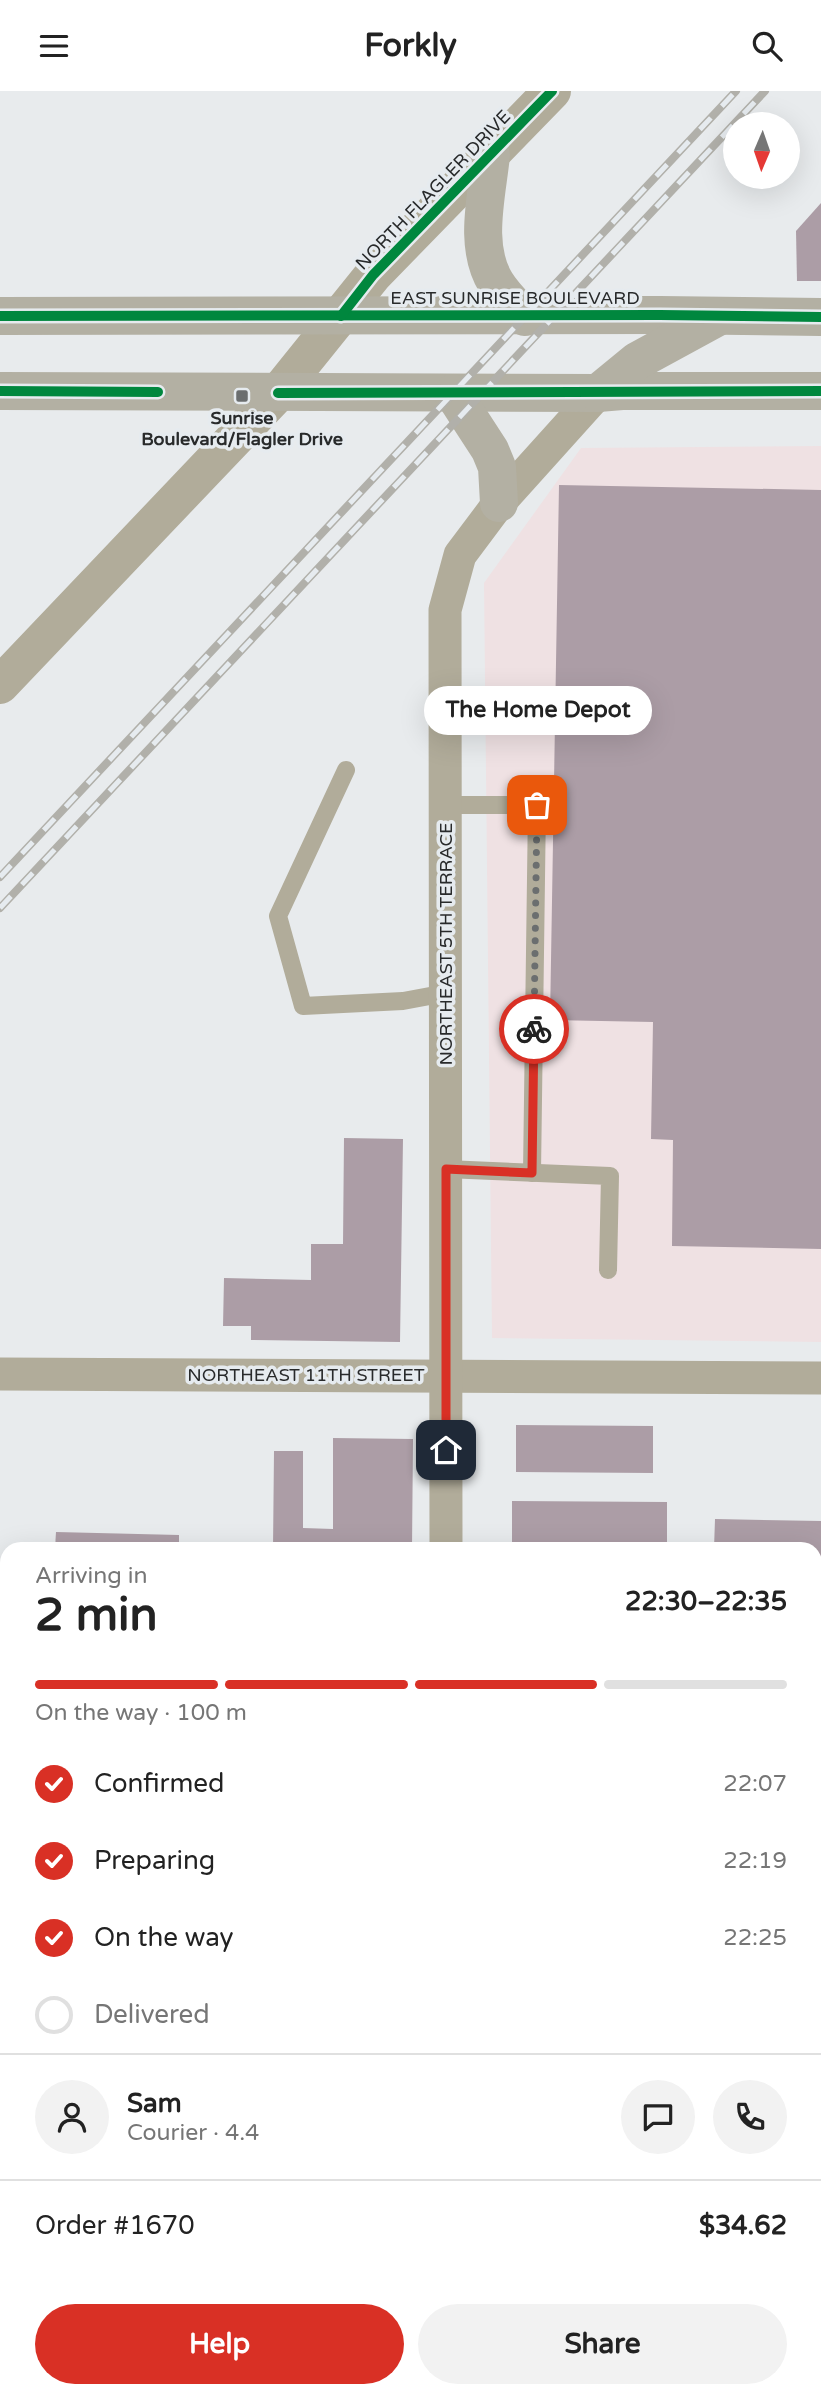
<!DOCTYPE html>
<html lang="en">
<head>
<meta charset="utf-8">
<style>
  body { margin:0; font-family:"Varela Round",sans-serif; background:#f2f2f2; color:#222; height:100vh; display:flex; flex-direction:column; font-size:26px; white-space:nowrap }
  * { box-sizing:border-box; margin:0 }
  p { font-size:23px; color:#767676 }
  .icon { flex:none; width:38px; height:38px; fill:none; stroke:currentColor; stroke-width:2; stroke-linecap:round; stroke-linejoin:round }
  .map { position:relative; flex:1; overflow:hidden }
  .sheet { position:absolute; left:0px; top:1451px; width:822px; height:856px; display:flex; flex-direction:column; background:#fff; border-radius:21px 21px 0 0; box-shadow:0 7px 28px #0002 }
  .sheet>* { flex:none }
  .needle { width:46px; rotate:182deg }
  .buttons { position:absolute; left:723px; top:21px; display:grid; gap:14px }
  .buttons a { display:grid; place-items:center; width:77px; height:77px; border-radius:50%; background:#fff; box-shadow:0 7px 28px #0002; font-size:35px }
  .pin { position:absolute; display:grid; place-items:center; width:60px; height:60px; color:#fff; margin:-30px; border-radius:14px; box-shadow:0 4px 10px #0006 }
  .courier { position:absolute; display:grid; place-items:center; width:70px; height:70px; margin:-35px; border:5px solid #d93025; border-radius:50%; background:#fff; color:#222; box-shadow:0 2px 9px #0007 }
  .bubble { position:absolute; height:49px; border-radius:24px; background:#fff; box-shadow:0 7px 28px #0002; font-size:23px; font-weight:700; line-height:49px; text-align:center }
  .headline em { font-style:normal; font-weight:700 }
  .headline div { display:flex; flex-direction:column-reverse }
  .headline { display:flex; align-items:center; justify-content:space-between; height:119px; padding:0 35px }
  h1 { font-size:46px; font-weight:700; line-height:52px }
  .bar { display:grid; grid-template-columns:repeat(4,1fr); gap:10px 7px; align-content:center; height:84px; padding:0 35px }
  .bar i { height:9px; border-radius:5px; background:#e0e0e0 }
  .bar .selected { background:#d93025 }
  .bar p { grid-column:span 4 }
  .line { display:flex; align-items:center; gap:18px; padding:0 35px; border-top:2px solid #e0e0e0 }
  .line div { flex:1 }
  .round { display:grid; place-items:center; flex:none; width:74px; height:74px; border-radius:37px; background:#f2f2f2 }
  ol { padding:0 35px; list-style:none }
  li { display:flex; align-items:center; gap:21px; height:77px }
  li p { margin-inline-start:auto }
  li .icon { padding:7px; border-radius:50%; background:#d93025; color:#fff; stroke-width:4 }
  li:last-child { color:#767676 }
  li i { width:38px; height:38px; border:4px solid #e0e0e0; border-radius:50% }
  .primary-button { display:flex; gap:14px; margin-top:auto; padding:14px 35px }
  .primary-button a { flex:1; height:80px; border-radius:42px; background:#d93025; color:#fff; font-size:28px; font-weight:700; line-height:80px; text-align:center }
  .primary-button a+a { background:#f2f2f2; color:#222 }
  header { display:flex; justify-content:space-between; align-items:center; height:91px; padding:0 35px; background:#fff; font-size:32px; font-weight:700 }
  .map>svg:first-child { display:block }
  .commercial { fill:#efe1e3 }
  .building { fill:#ac9da6 }
  .lines { fill:none; stroke-linecap:round; stroke-linejoin:round }
  .service { stroke:#b1ac9a; stroke-width:18 }
  .minor { stroke:#b1ac9a; stroke-width:33 }
  .tertiary { stroke:#b1ac9a; stroke-width:38 }
  .primary { stroke:#b3b0a3; stroke-width:38 }
  .rail-casing { stroke:#b1b0aa; stroke-width:8 }
  .rail { stroke:#e6ebef; stroke-width:5; stroke-dasharray:16; stroke-linecap:butt }
  .cycleway-casing { stroke:#e6ebef; stroke-width:15 }
  .cycleway { stroke:#00873e; stroke-width:10 }
  .done { stroke:#6b6e6f; stroke-width:7; stroke-dasharray:0 12.6 }
  .route { stroke:#d93025; stroke-width:9 }
  .poi-dot { fill:#6b6e6f; stroke:#e6ebef; stroke-width:2.5 }
  .labels { text-anchor:middle; dominant-baseline:central; stroke-width:7; stroke-linejoin:round; paint-order:stroke }
  .street-label { font-size:18px; fill:#282a2b; stroke:#e6ebef }
  .poi-label { font-size:18px; font-weight:bold; fill:#282a2b; stroke:#e6ebef }
</style>
</head>
<body>
<header><svg class="icon" aria-label="menu" viewBox="0 0 24 24"><path d="M4 6h16M4 12h16M4 18h16"/></svg>Forkly<svg class="icon" aria-label="search" viewBox="0 0 24 24"><circle cx="10" cy="10" r="6"/><path d="M15 15l6 6"/></svg></header>
<div class="map">
<svg width="821" height="2305" viewBox="0 0 821 2305">
  <rect width="100%" height="100%" fill="#e8ebed"/>
  <path class="commercial" d="M821,355V1251L492,1247L484,492L581,357Z"/>
  <g class="building">
    <path d="M821,112V190H797L796,140Z"/>
    <path d="M559,394L821,399V1158L672,1155L673,1049L651,1048L653,931L550,929Z"/>
    <path d="M344,1047L403,1048L400,1251L251,1249V1235H223L224,1187L311,1189V1153H343Z"/>
    <path d="M516,1334L653,1335V1382L516,1381Z"/>
    <path d="M333,1347L413,1348L412,1458H273L274,1360H303V1437L333,1438Z"/>
    <path d="M512,1410L667,1411V1458H512Z"/>
    <path d="M715,1428L821,1430V1504H816V1458H714Z"/>
    <path d="M56,1441L179,1444V1458H55Z"/>
    <rect x="816" y="1566" width="5" height="54"/>
    <rect x="816" y="1724" width="5" height="140"/>
    <rect x="816" y="1957" width="5" height="56"/>
    <path d="M816,2031L821,2032V2095H816Z"/>
    <rect x="816" y="2107" width="5" height="74"/>
    <rect x="816" y="2183" width="5" height="50"/>
  </g>
  <g class="lines">
    <g class="service">
      <path d="M346,679L278,825L303,915L403,910L446,902"/>
      <path d="M446,714H537L532,1082"/>
      <path d="M446,1078L610,1085L608,1179"/>
    </g>
    <g class="minor">
      <path d="M0,1283L821,1287"/>
      <path d="M446,1458L445,519L460,464L499,412L598,302"/>
      <path d="M0,2285H7"/>
      <path d="M816,2294H821"/>
      <path d="M446,2305V2300"/>
    </g>
    <path class="tertiary" d="M0,594L278,302L373,184L552,0"/>
    <g class="primary">
      <path d="M491,64C487,105 473,155 496,192C504,205 515,215 525,226"/>
      <path d="M0,225L660,224L821,226"/>
      <path d="M0,300L598,302L622,300H821"/>
      <path d="M453,302L490,359L497,376L499,412"/>
      <path d="M598,302L637,270L716,227"/>
    </g>
    <g class="rail-casing">
      <g id="rail">
        <path d="M0,786L736,0"/>
        <path d="M0,817L765,0"/>
      </g>
    </g>
    <use href="#rail" class="rail"/>
    <g class="cycleway-casing">
      <g id="cycleway">
        <path d="M0,225L660,224L821,226"/>
        <path d="M341,225L373,184L552,0"/>
        <path d="M0,300L158,301"/>
        <path d="M278,302L821,300"/>
      </g>
    </g>
    <use href="#cycleway" class="cycleway"/>
  </g>
  <g class="lines">
    <path class="done" d="M534,938L537,714"/>
    <path class="route" d="M446,1359V1078L532,1082L534,938"/>
  </g>
  <rect class="poi-dot" x="235" y="298" width="14" height="14" rx="3.5"/>
  <g class="labels">
    <g class="street-label">
      <text transform="translate(433 99) rotate(-46)">NORTH FLAGLER DRIVE</text>
      <text x="515" y="207">EAST SUNRISE BOULEVARD</text>
      <text transform="translate(446 853) rotate(-90)">NORTHEAST 5TH TERRACE</text>
      <text x="306" y="1284">NORTHEAST 11TH STREET</text>
    </g>
    <g class="poi-label">
      <text x="242" y="327">Sunrise<tspan x="242" dy="21">Boulevard/Flagler Drive</tspan></text>
    </g>
  </g>
</svg>
<div class="buttons">
<a><svg class="needle" viewBox="-14 -14 28 28"><path d="M0-13l5 13h-10z" fill="#e53935"/><path d="M0 13l5-13h-10z" fill="#767676"/></svg></a>
</div>
<div class="pin" style="left:537px;top:714px;background:#ea580c"><svg class="icon" aria-label="bag" viewBox="0 0 24 24"><path d="M5 8h14l-1 12H6zM9 8a3 3 0 0 1 6 0"/></svg></div>
<div class="pin" style="left:446px;top:1359px;background:#1f2937"><svg class="icon" aria-label="home" viewBox="0 0 24 24"><path d="M3 11l9-7 9 7M6 9v11h12V9"/></svg></div>
<div class="courier" style="left:534px;top:938px"><svg class="icon" aria-label="bike" viewBox="0 0 24 24"><circle cx="6" cy="16" r="4"/><circle cx="18" cy="16" r="4"/><path d="M6 16l4-8h5l3 8M10 8l3 8H6M13 5h3"/></svg></div>
<div class="bubble" style="left:424px;top:595px;width:228px">The Home Depot</div>
<section class="sheet">
<div class="headline"><div><h1>2 min</h1><p>Arriving in</p></div><em>22:30–22:35</em></div>
<div class="bar"><i class="selected"></i><i class="selected"></i><i class="selected"></i><i></i><p>On the way · 100 m</p></div>
<ol>
<li><svg class="icon" aria-label="check" viewBox="0 0 24 24"><path d="M5 12l5 5 9-10"/></svg>Confirmed<p>22:07</p></li>
<li><svg class="icon" aria-label="check" viewBox="0 0 24 24"><path d="M5 12l5 5 9-10"/></svg>Preparing<p>22:19</p></li>
<li><svg class="icon" aria-label="check" viewBox="0 0 24 24"><path d="M5 12l5 5 9-10"/></svg>On the way<p>22:25</p></li>
<li><i></i>Delivered</li>
</ol>
<div class="line" style="height:126px"><a class="round"><svg class="icon" aria-label="person" viewBox="0 0 24 24"><circle cx="12" cy="8" r="4"/><path d="M4 21q1-7 8-7t8 7"/></svg></a><div><b>Sam</b><p>Courier · 4.4</p></div><a class="round"><svg class="icon" aria-label="chat" viewBox="0 0 24 24"><path d="M4 5h16v11H9l-5 4z"/></svg></a><a class="round"><svg class="icon" aria-label="phone" viewBox="0 0 24 24"><path d="M5 4h4l2 5-3 2q2 4 5 5l2-3 5 2v4C11 20 4 13 5 4z"/></svg></a></div>
<div class="line" style="height:91px"><div>Order #1670</div><b>$34.62</b></div>
<div class="primary-button"><a>Help</a><a>Share</a></div>
</section>
</div>
</body>
</html>
